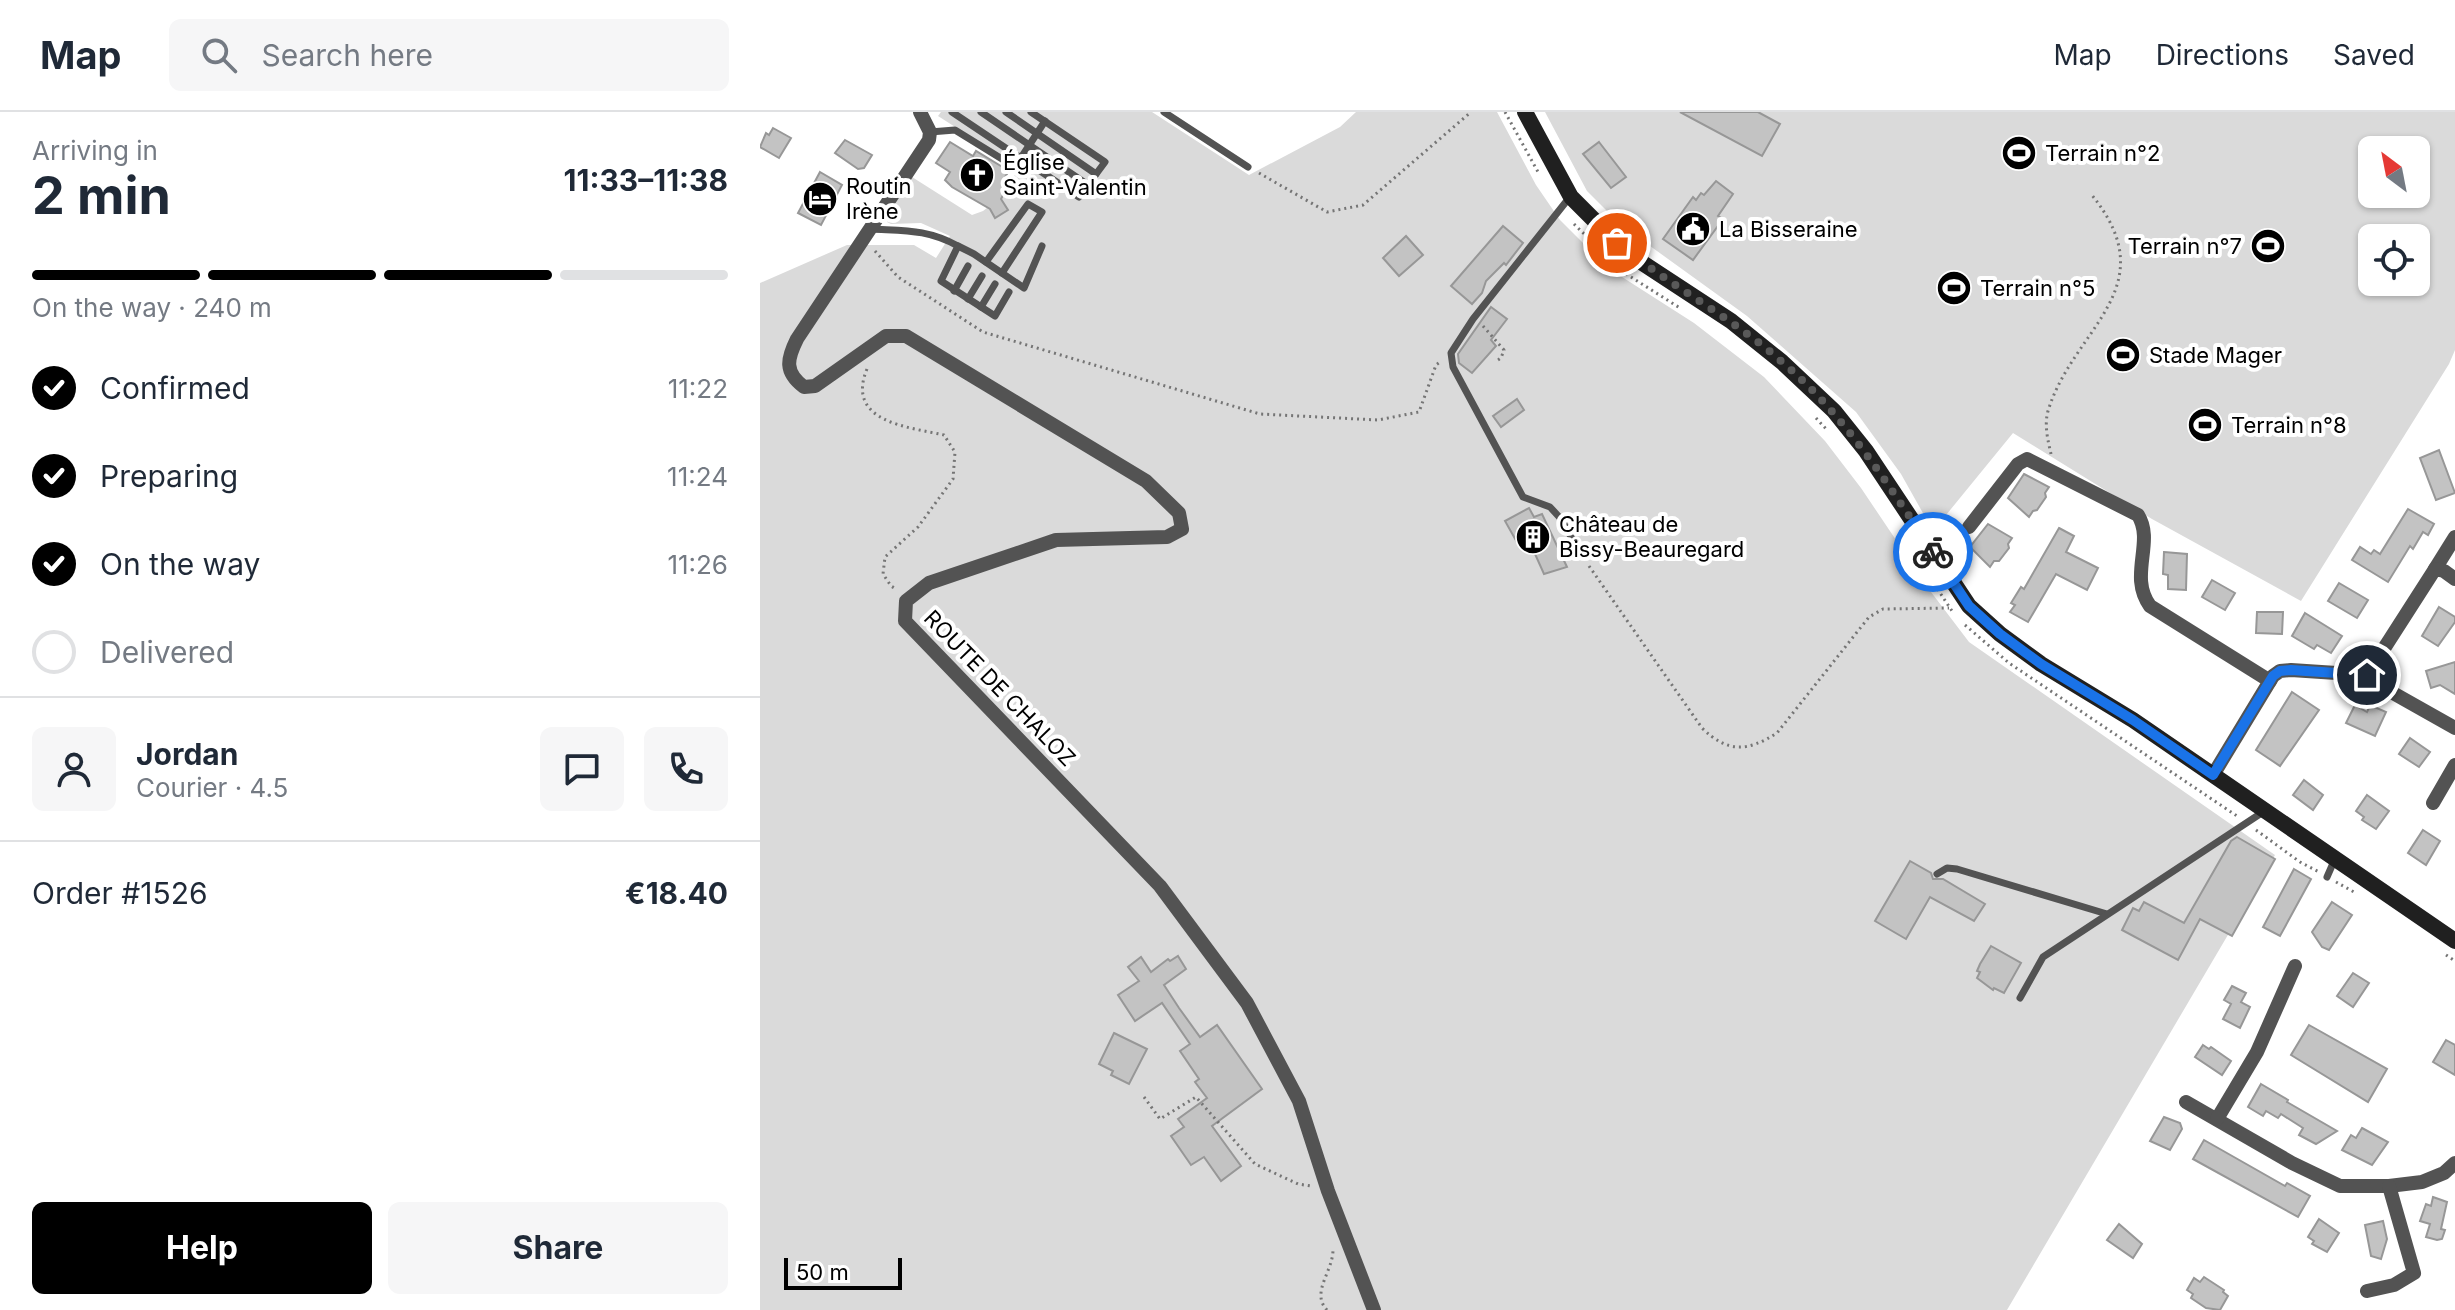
<!DOCTYPE html>
<html lang="en">
<head>
<meta charset="utf-8">
<style>
  body { margin:0; font-family:Inter,sans-serif; background:#f6f6f7; color:#1f2937; height:100vh; display:flex; flex-direction:column; font-size:30px; white-space:nowrap }
  * { box-sizing:border-box; margin:0 }
  p { font-size:26px; color:#747a83 }
  .icon { flex:none; width:44px; height:44px; fill:none; stroke:currentColor; stroke-width:2; stroke-linecap:round; stroke-linejoin:round }
  .map { position:relative; flex:1; overflow:hidden }
  .panel { display:flex; flex-direction:column; background:#fff; width:760px }
  .panel>* { flex:none }
  .needle { width:52px; rotate:328deg }
  .fabs { position:absolute; left:1598px; top:24px; display:grid; gap:16px }
  .fabs a { display:grid; place-items:center; width:72px; height:72px; border-radius:12px; background:#fff; box-shadow:0 2px 6px #0004; font-size:40px }
  .scale { position:absolute; left:24px; bottom:20px; width:118px; box-sizing:border-box; padding-left:8px; border:4px solid #000; border-top:0; font-size:22px; line-height:28px; white-space:nowrap; color:#000; -webkit-text-stroke:6px #fff; paint-order:stroke }
  .pin { position:absolute; display:grid; place-items:center; width:68px; height:68px; color:#fff; margin:-34px; border:4px solid #fff; border-radius:50%; box-shadow:0 2px 8px #0007 }
  .courier { position:absolute; display:grid; place-items:center; width:80px; height:80px; margin:-40px; border:6px solid #1a73e8; border-radius:50%; background:#fff; color:#222; box-shadow:0 2px 10px #0007 }
  .overview em { font-style:normal; font-weight:700 }
  .overview div { display:flex; flex-direction:column-reverse }
  .overview { display:flex; align-items:center; justify-content:space-between; height:136px; padding:0 32px }
  h1 { font-size:52px; font-weight:700; line-height:60px }
  .bar { display:grid; grid-template-columns:repeat(4,1fr); gap:12px 8px; align-content:center; height:96px; padding:0 32px }
  .bar i { height:10px; border-radius:6px; background:#e0e1e3 }
  .bar .selected { background:#000 }
  .bar p { grid-column:span 4 }
  .line { display:flex; align-items:center; gap:20px; padding:0 32px; border-top:2px solid #e0e1e3 }
  .line div { flex:1 }
  .round { display:grid; place-items:center; flex:none; width:84px; height:84px; border-radius:12px; background:#f6f6f7 }
  ol { padding:0 32px; list-style:none }
  li { display:flex; align-items:center; gap:24px; height:88px }
  li p { margin-inline-start:auto }
  li .icon { padding:8px; border-radius:50%; background:#000; color:#fff; stroke-width:4 }
  li:last-child { color:#747a83 }
  li i { width:44px; height:44px; border:4px solid #e0e1e3; border-radius:50% }
  .button { display:flex; gap:16px; margin-top:auto; padding:16px 32px }
  .button a { flex:1; height:92px; border-radius:12px; background:#000; color:#fff; font-size:32px; font-weight:700; line-height:92px; text-align:center }
  .button a+a { background:#f6f6f7; color:#1f2937 }
  header { display:flex; align-items:center; gap:48px; box-sizing:border-box; height:112px; padding:0 40px; background:#fff; border-bottom:2px solid #e0e1e3 }
  header strong { font-size:38px }
  nav { display:flex; gap:44px; margin-inline-start:auto; font-size:28px }
  .search { width:560px; height:72px; background:#f6f6f7; display:flex; align-items:center; gap:20px; box-sizing:border-box; padding:0 28px; border-radius:12px; color:#747a83; font-size:30px }
  main { display:flex; flex:1; min-height:0 }
  .map>svg:first-child { display:block }
  .green { fill:#dadada; fill-rule:evenodd }
  .building { fill:#c3c3c3; stroke:#979797; stroke-width:2 }
  .lines { fill:none; stroke-linecap:round; stroke-linejoin:round }
  .path { stroke:#757575; stroke-width:3; stroke-dasharray:2 4; stroke-linecap:butt }
  .service { stroke:#535353; stroke-width:7 }
  .minor { stroke:#535353; stroke-width:14 }
  .secondary { stroke:#202020; stroke-width:16 }
  .done { stroke:#595959; stroke-width:8; stroke-dasharray:0 14.4 }
  .route { stroke:#1a73e8; stroke-width:10 }
  .labels { text-anchor:middle; dominant-baseline:central; stroke-width:8; stroke-linejoin:round; paint-order:stroke }
  .poi-label { font-size:22px; fill:#000; stroke:#fff; text-anchor:start }
  .street-label { font-size:22px; fill:#000; stroke:#fff }
</style>
</head>
<body>
<header>
<strong>Map</strong>
<div class="search"><svg class="icon" aria-label="search" viewBox="0 0 24 24"><circle cx="10" cy="10" r="6"/><path d="M15 15l6 6"/></svg>Search here</div>
<nav><a>Map</a><a>Directions</a><a>Saved</a></nav>
</header>
<main>
<section class="panel">
<div class="overview"><div><h1>2 min</h1><p>Arriving in</p></div><em>11:33–11:38</em></div>
<div class="bar"><i class="selected"></i><i class="selected"></i><i class="selected"></i><i></i><p>On the way · 240 m</p></div>
<ol>
<li><svg class="icon" aria-label="check" viewBox="0 0 24 24"><path d="M5 12l5 5 9-10"/></svg>Confirmed<p>11:22</p></li>
<li><svg class="icon" aria-label="check" viewBox="0 0 24 24"><path d="M5 12l5 5 9-10"/></svg>Preparing<p>11:24</p></li>
<li><svg class="icon" aria-label="check" viewBox="0 0 24 24"><path d="M5 12l5 5 9-10"/></svg>On the way<p>11:26</p></li>
<li><i></i>Delivered</li>
</ol>
<div class="line" style="height:144px"><a class="round"><svg class="icon" aria-label="person" viewBox="0 0 24 24"><circle cx="12" cy="8" r="4"/><path d="M4 21q1-7 8-7t8 7"/></svg></a><div><b>Jordan</b><p>Courier · 4.5</p></div><a class="round"><svg class="icon" aria-label="chat" viewBox="0 0 24 24"><path d="M4 5h16v11H9l-5 4z"/></svg></a><a class="round"><svg class="icon" aria-label="phone" viewBox="0 0 24 24"><path d="M5 4h4l2 5-3 2q2 4 5 5l2-3 5 2v4C11 20 4 13 5 4z"/></svg></a></div>
<div class="line" style="height:104px"><div>Order #1526</div><b>€18.40</b></div>
<div class="button"><a>Help</a><a>Share</a></div>
</section>
<div class="map">
<svg width="1695" height="1198" viewBox="0 0 1695 1198">
  <rect width="100%" height="100%" fill="#fff"/>
  <g class="green">
    <path d="M181,0H392L489,63L580,15L596,0H737L776,73L800,108L848,156L934,211L1004,265L1065,329L1101,376L1171,480L1209,530L1515,743L1247,1198H0V171L87,133H154L176,146L190,124L161,111L131,112L123,108L152,65L212,103L223,99L250,78L252,68L261,52L256,48L250,50L178,4Z"/>
    <path d="M785,0H1695V238L1689,252L1541,489L1392,407L1253,321L1173,419L1141,362L1096,300L987,204L861,113L827,79ZM1612,38H1656V82H1612ZM1612,126H1656V170H1612Z"/>
  </g>
  <g class="building">
    <path d="M920,0H998L1020,12L1002,44Z"/>
    <path d="M13,16L31,26L19,46L0,35L6,21L9,23Z"/>
    <path d="M85,28L112,43L104,56L98,57L75,41Z"/>
    <path d="M190,30L213,44L216,39L249,59L245,65L248,74L241,87L248,98L235,106L230,97L192,75L185,68L190,60L176,51Z"/>
    <path d="M839,30L866,65L851,76L823,42Z"/>
    <path d="M60,60L82,73L61,113L38,101Z"/>
    <path d="M956,69L973,82L958,104L963,107L933,148L903,127L933,85L936,88L941,81L944,83Z"/>
    <path d="M743,114L763,131L746,153L744,151L726,169L722,181L712,192L691,174Z"/>
    <path d="M646,124L663,143L639,164L623,146Z"/>
    <path d="M731,195L747,207L731,228L736,234L712,261L699,251L698,242Z"/>
    <path d="M757,287L764,298L741,315L733,304Z"/>
    <path d="M1679,338L1695,381L1676,388L1660,346Z"/>
    <path d="M1264,362L1289,375L1285,381L1286,385L1277,398L1273,399L1269,405L1248,386Z"/>
    <path d="M769,396L774,405L782,402L807,455L784,462L771,433L758,432L745,409Z"/>
    <path d="M1648,397L1674,412L1668,423L1663,420L1653,437L1650,434L1628,470L1592,448L1600,435L1611,442L1614,438L1620,442Z"/>
    <path d="M1228,412L1252,426L1248,432L1249,436L1239,449H1234L1230,455L1210,435Z"/>
    <path d="M1299,416L1314,424L1306,440L1338,456L1327,478L1296,462L1268,510L1250,500L1255,493L1251,491L1261,475L1264,477Z"/>
    <path d="M1404,440L1427,442L1426,478L1408,477V463L1403,462Z"/>
    <path d="M1452,468L1475,481L1465,498L1442,485Z"/>
    <path d="M1579,471L1608,488L1597,506L1568,489Z"/>
    <path d="M1679,495L1695,505V510L1678,534L1662,524Z"/>
    <path d="M1497,500H1523L1522,522L1496,521Z"/>
    <path d="M1545,501L1582,524L1571,541L1557,533L1554,537L1532,524Z"/>
    <path d="M1695,550V582L1680,573L1671,576L1666,559Z"/>
    <path d="M1532,580L1559,598L1520,654L1496,638Z"/>
    <path d="M1595,593L1607,600L1610,593L1626,600L1615,624L1586,611Z"/>
    <path d="M1650,626L1670,640L1659,655L1639,642Z"/>
    <path d="M1544,668L1563,683L1553,698L1533,683Z"/>
    <path d="M1607,683L1629,699L1616,717L1602,708L1604,705L1596,699Z"/>
    <path d="M1663,718L1680,729L1666,753L1648,741Z"/>
    <path d="M1477,725L1515,747L1472,824L1440,807L1418,848L1362,818L1373,796L1379,799L1384,790L1424,811L1471,729Z"/>
    <path d="M1150,749L1171,761L1173,767H1183L1225,792L1214,809L1170,785L1146,827L1115,809Z"/>
    <path d="M1534,757L1551,767L1520,824L1503,815Z"/>
    <path d="M1572,790L1592,803L1569,838L1562,835L1552,820Z"/>
    <path d="M1231,834L1261,851L1244,881L1234,876L1233,878L1217,866L1220,860L1217,859L1220,852Z"/>
    <path d="M418,844L426,857L404,873L419,896L440,925L457,913L502,977L452,1014L481,1054L461,1069L444,1045L431,1053L411,1024L424,1015L418,1007L447,986L435,970L439,967L420,939L430,932L402,891L375,909L358,883L379,869L368,855L381,845L391,860L408,847L410,849Z"/>
    <path d="M1593,861L1609,871L1593,895L1577,884Z"/>
    <path d="M1472,874L1486,881L1481,890L1490,895L1480,916L1463,907L1471,892L1464,888Z"/>
    <path d="M1549,913L1627,957L1608,990L1531,943Z"/>
    <path d="M354,921L387,937L369,972L351,963L353,959L339,952Z"/>
    <path d="M1686,928L1695,933V963L1673,950Z"/>
    <path d="M1443,933L1449,937L1451,935L1471,949L1462,963L1435,945Z"/>
    <path d="M1501,972L1528,988L1527,990L1577,1019L1556,1032L1539,1023L1543,1016L1521,1002L1518,1006L1506,999L1503,1004L1488,995Z"/>
    <path d="M1404,1005L1420,1011L1422,1017L1410,1038L1390,1029Z"/>
    <path d="M1602,1016L1628,1030L1612,1053L1582,1038L1591,1023L1596,1026Z"/>
    <path d="M1444,1028L1525,1074L1527,1071L1550,1084L1538,1105L1433,1047Z"/>
    <path d="M1673,1085L1687,1090L1681,1117L1685,1118L1682,1127L1677,1128L1666,1125L1670,1112L1660,1109L1666,1092L1671,1094Z"/>
    <path d="M1559,1107L1579,1121L1567,1140L1552,1132L1554,1129L1548,1125Z"/>
    <path d="M1623,1109L1627,1127L1621,1147L1611,1144L1605,1113Z"/>
    <path d="M1359,1112L1382,1132L1373,1146L1347,1128Z"/>
    <path d="M1444,1165L1464,1178L1463,1180L1468,1184L1460,1198L1446,1196L1431,1186L1433,1182L1427,1178L1434,1166L1440,1170Z"/>
  </g>
  <g class="lines">
    <g class="path">
      <path d="M745,0L778,60"/>
      <path d="M499,61L567,100L603,93L711,0"/>
      <path d="M814,112L863,160L920,196"/>
      <path d="M115,139L138,165L223,220L500,302L618,308L659,300L676,253L680,250"/>
      <path d="M723,214L744,238L741,246L735,250"/>
      <path d="M107,257C85,310 148,315 184,323L195,340L193,367L158,415L125,445L123,462L131,474L136,477"/>
      <path d="M1056,306L1067,318"/>
      <path d="M1291,342C1288,329 1284,313 1288,299C1313,216 1408,176 1331,82"/>
      <path d="M1141,422L1192,499"/>
      <path d="M829,454L942,616C968,641 987,640 1017,621L1109,505L1123,497L1189,496"/>
      <path d="M1205,513L1249,551L1477,704"/>
      <path d="M1496,718L1540,750L1559,760"/>
      <path d="M1576,770L1594,780"/>
      <path d="M1686,843L1695,849"/>
      <path d="M384,985L400,1007L436,985L495,1052L538,1072L551,1074"/>
      <path d="M567,1198C550,1180 574,1159 573,1136"/>
    </g>
    <g class="service">
      <path d="M192,0L319,85L345,50L271,0"/>
      <path d="M221,0L328,73"/>
      <path d="M246,0L336,62"/>
      <path d="M404,0L488,55"/>
      <path d="M170,20L195,18L255,55L285,9"/>
      <path d="M809,86L713,207L691,241L693,255L763,385L790,395L801,407L822,444"/>
      <path d="M111,117C145,119 167,117 198,134L181,169L235,204L249,180"/>
      <path d="M198,134L214,142L264,176L282,134"/>
      <path d="M226,150L268,92L282,100L242,161"/>
      <path d="M194,179L208,154"/>
      <path d="M208,187L222,164"/>
      <path d="M221,195L235,172"/>
      <path d="M1177,762L1187,756L1197,757L1347,802"/>
      <path d="M1567,765L1574,749"/>
      <path d="M1260,886L1283,845L1503,700"/>
    </g>
    <g class="minor">
      <path d="M160,0L170,20L169,28L37,227C27,247 24,260 44,275L55,274L126,224H146L386,369L419,401L422,417L407,425L296,428L169,471L146,489L145,509L400,774L487,891L539,989L568,1079L614,1198"/>
      <path d="M1209,415L1258,352L1267,347L1378,403C1395,430 1368,464 1390,494L1510,569"/>
      <path d="M1675,457L1695,425"/>
      <path d="M1607,563L1617,572L1695,616"/>
      <path d="M1453,663L1513,564L1520,559L1531,558L1607,563L1675,457L1684,459L1695,467"/>
      <path d="M1673,691L1695,653"/>
      <path d="M1426,990L1532,1051L1580,1074H1629L1662,1070L1684,1061L1695,1051"/>
      <path d="M1457,1007L1497,940L1535,854"/>
      <path d="M1607,1179L1634,1173L1654,1161L1629,1074"/>
    </g>
    <path class="secondary" d="M765,0L811,85L857,131L878,148L971,209L1022,250L1074,299L1106,339L1209,494L1240,522L1281,552L1373,608L1695,829"/>
  </g>
  <g class="lines">
    <path class="done" d="M857,131C909,173 970,204 1021,249C1085,303 1127,371 1173,440"/>
    <path class="route" d="M1173,440L1209,494L1240,522L1281,552L1373,608L1453,663L1513,564L1520,559L1531,558L1607,563"/>
  </g>
  <defs>
    <g id="stadium-disc" transform="scale(1.8)"><circle r="9.5" fill="#000" stroke="#fff"/><path d="M0-5a6.5 5 0 1 0 0 10a6.5 5 0 1 0 0-10ZM-3.5-1.8h7v3.6h-7Z" fill="#fff"/></g>
    <g id="church-disc" transform="scale(1.8)"><circle r="9.5" fill="#000" stroke="#fff"/><path d="M-1.2-6h2.4v3.5h3.3v2.4h-3.3V6h-2.4V-.1h-3.3v-2.4h3.3Z" fill="#fff"/></g>
    <g id="hotel-disc" transform="scale(1.8)"><circle r="9.5" fill="#000" stroke="#fff"/><path d="M-6-4.5h1.5V1H6V5H4.5V3h-9V5H-6ZM-4 0a1.8 1.8 0 1 1 3.6 0ZM.5 0V-2.5h3Q6-2.5 6 0Z" fill="#fff"/></g>
    <g id="civic-disc" transform="scale(1.8)"><circle r="9.5" fill="#000" stroke="#fff"/><path d="M-.6-6.5H3V-4.5H.6V-3L4-1V1h2V6H-6V1h2V-1L-.6-3ZM-1.2 2.5V6h2.4V2.5Z" fill="#fff"/></g>
    <g id="building-disc" transform="scale(1.8)"><circle r="9.5" fill="#000" stroke="#fff"/><path d="M-4-6H4V6H1V3H-1V6H-4ZM-2.5-4.3h1.7v1.8h-1.7ZM.8-4.3h1.7v1.8H.8ZM-2.5-1h1.7V.8h-1.7ZM.8-1h1.7V.8H.8Z" fill="#fff"/></g>
  </defs>
  <g fill-rule="evenodd">
    <use href="#stadium-disc" x="1259" y="41"/>
    <use href="#church-disc" x="217" y="63"/>
    <use href="#hotel-disc" x="60" y="87"/>
    <use href="#civic-disc" x="933" y="117"/>
    <use href="#stadium-disc" x="1508" y="134"/>
    <use href="#stadium-disc" x="1194" y="176"/>
    <use href="#stadium-disc" x="1363" y="243"/>
    <use href="#stadium-disc" x="1445" y="313"/>
    <use href="#building-disc" x="773" y="425"/>
  </g>
  <g class="labels">
    <g class="poi-label">
      <text x="1285" y="41">Terrain n°2</text>
      <text x="243" y="50">Église<tspan x="243" dy="25">Saint-Valentin</tspan></text>
      <text x="86" y="74">Routin<tspan x="86" dy="25">Irène</tspan></text>
      <text x="959" y="117">La Bisseraine</text>
      <text x="1482" y="134" text-anchor="end">Terrain n°7</text>
      <text x="1220" y="176">Terrain n°5</text>
      <text x="1389" y="243">Stade Mager</text>
      <text x="1471" y="313">Terrain n°8</text>
      <text x="799" y="412">Château de<tspan x="799" dy="25">Bissy-Beauregard</tspan></text>
    </g>
    <g class="street-label">
      <text transform="translate(240 576) rotate(46)">ROUTE DE CHALOZ</text>
    </g>
  </g>
</svg>
<div class="fabs">
<a><svg class="needle" viewBox="-14 -14 28 28"><path d="M0-13l5 13h-10z" fill="#e53935"/><path d="M0 13l5-13h-10z" fill="#747a83"/></svg></a>
<a><svg class="icon" aria-label="locate" viewBox="0 0 24 24"><circle cx="12" cy="12" r="6"/><path d="M12 2v4M12 18v4M2 12h4M18 12h4"/></svg></a>
</div>
<div class="scale">50 m</div>
<div class="pin" style="left:857px;top:131px;background:#ea580c"><svg class="icon" aria-label="bag" viewBox="0 0 24 24"><path d="M5 8h14l-1 12H6zM9 8a3 3 0 0 1 6 0"/></svg></div>
<div class="pin" style="left:1607px;top:563px;background:#1f2937"><svg class="icon" aria-label="home" viewBox="0 0 24 24"><path d="M3 11l9-7 9 7M6 9v11h12V9"/></svg></div>
<div class="courier" style="left:1173px;top:440px"><svg class="icon" aria-label="bike" viewBox="0 0 24 24"><circle cx="6" cy="16" r="4"/><circle cx="18" cy="16" r="4"/><path d="M6 16l4-8h5l3 8M10 8l3 8H6M13 5h3"/></svg></div>
</div>
</main>
</body>
</html>
